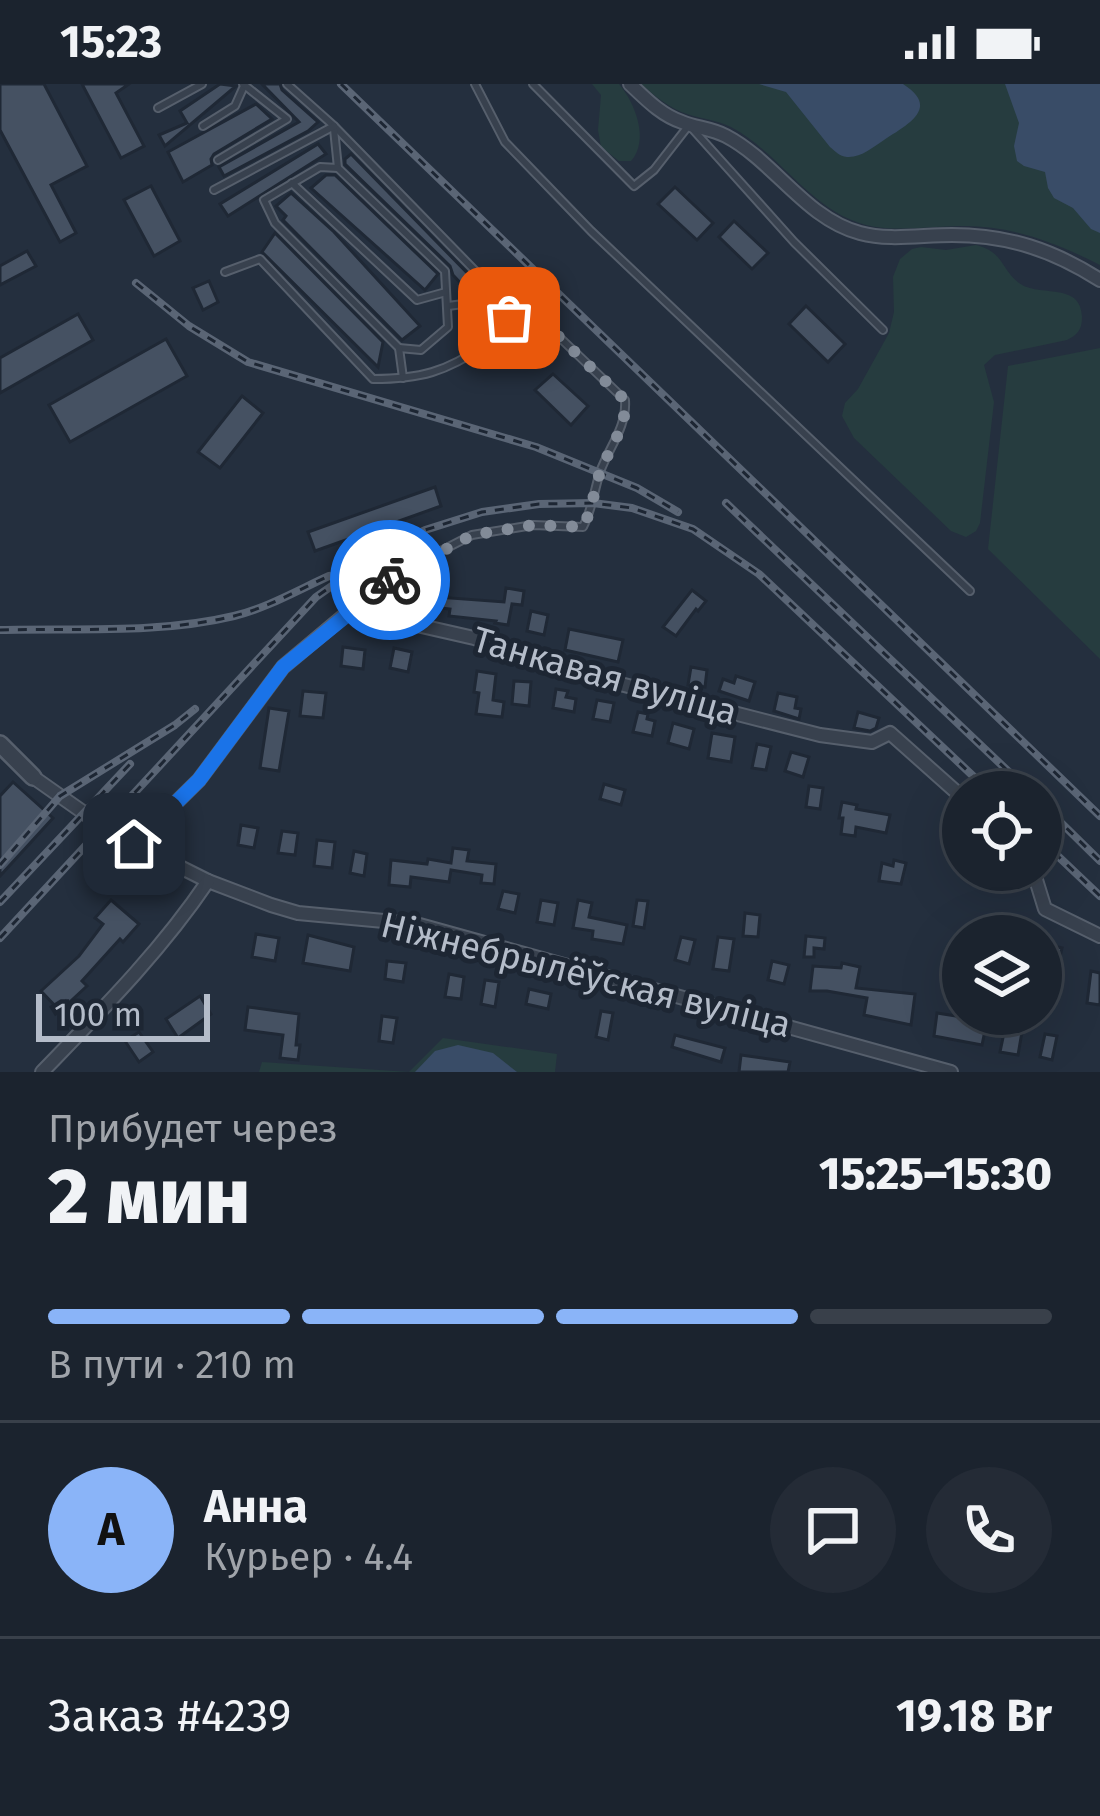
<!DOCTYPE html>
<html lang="ru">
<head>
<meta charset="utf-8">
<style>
  body { margin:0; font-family:"Fira Sans",sans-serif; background:#242b36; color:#f1f3f6; height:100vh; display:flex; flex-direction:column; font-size:45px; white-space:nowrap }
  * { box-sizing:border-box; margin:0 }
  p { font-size:39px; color:#a0a4aa }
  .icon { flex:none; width:66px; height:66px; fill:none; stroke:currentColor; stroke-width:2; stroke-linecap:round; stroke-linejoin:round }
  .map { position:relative; height:988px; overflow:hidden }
  .side { display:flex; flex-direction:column; background:#1b232e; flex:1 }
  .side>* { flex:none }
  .buttons { position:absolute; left:942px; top:687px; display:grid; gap:24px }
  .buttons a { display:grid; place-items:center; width:120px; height:120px; border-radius:50%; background:#1b232e; box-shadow:0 12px 48px #0002,0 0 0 3px #39404a; font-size:60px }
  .scale { position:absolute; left:36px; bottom:30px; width:174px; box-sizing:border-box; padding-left:12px; border:6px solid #b4bcc9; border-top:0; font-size:33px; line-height:42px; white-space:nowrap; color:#b4bcc9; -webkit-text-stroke:9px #1d2633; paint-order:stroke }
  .pin { position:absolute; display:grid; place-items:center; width:102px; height:102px; color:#fff; margin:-51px; border-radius:24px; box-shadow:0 6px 18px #0006 }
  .courier { position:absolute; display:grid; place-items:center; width:120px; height:120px; margin:-60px; border:9px solid #1a73e8; border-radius:50%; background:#fff; color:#222; box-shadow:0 3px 15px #0007 }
  .headline em { font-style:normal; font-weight:800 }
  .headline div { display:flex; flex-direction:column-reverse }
  .headline { display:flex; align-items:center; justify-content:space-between; height:204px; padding:0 48px }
  h1 { font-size:78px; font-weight:800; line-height:90px }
  .bar { display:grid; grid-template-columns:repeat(4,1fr); gap:18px 12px; align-content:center; height:144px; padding:0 48px }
  .bar i { height:15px; border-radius:9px; background:#39404a }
  .bar .active { background:#8ab4f8 }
  .bar p { grid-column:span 4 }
  .line { display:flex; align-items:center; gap:30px; padding:0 48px; border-top:3px solid #39404a }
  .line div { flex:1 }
  .round { display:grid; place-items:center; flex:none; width:126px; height:126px; border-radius:63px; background:#242b36 }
  .status { display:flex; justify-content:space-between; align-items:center; height:84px; padding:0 60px; background:#1b232e; direction:ltr }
  .status svg { height:33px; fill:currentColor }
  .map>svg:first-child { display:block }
  .green { fill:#263c3f }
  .water { fill:#394c67 }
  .building { fill:#455162; stroke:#1f2835; stroke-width:3 }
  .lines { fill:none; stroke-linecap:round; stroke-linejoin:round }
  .service-casing { stroke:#565f6c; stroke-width:10 }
  .minor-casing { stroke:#565f6c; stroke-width:16 }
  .tertiary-casing { stroke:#565f6c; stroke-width:20 }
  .service { stroke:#38414e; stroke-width:6 }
  .minor { stroke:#38414e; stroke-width:12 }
  .tertiary { stroke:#38414e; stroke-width:15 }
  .rail-casing { stroke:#5a6575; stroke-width:8 }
  .rail { stroke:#1d2633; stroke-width:3; stroke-dasharray:9; stroke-linecap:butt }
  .done { stroke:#828b98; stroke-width:12; stroke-dasharray:0 21.6 }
  .route { stroke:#1a73e8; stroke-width:15 }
  .labels { text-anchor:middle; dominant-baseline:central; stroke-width:10; stroke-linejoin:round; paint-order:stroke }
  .street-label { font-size:36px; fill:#b4bcc9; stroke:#1d2633 }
</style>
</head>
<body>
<div class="status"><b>15:23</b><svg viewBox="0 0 49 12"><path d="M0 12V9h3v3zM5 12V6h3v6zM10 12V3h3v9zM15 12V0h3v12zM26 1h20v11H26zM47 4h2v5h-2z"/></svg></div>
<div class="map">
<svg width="1100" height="988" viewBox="0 0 1100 988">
  <rect width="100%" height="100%" fill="#242f3e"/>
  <g class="green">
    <path d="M592,0H619C635,19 650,56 631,77H619L601,63L598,46L601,11Z"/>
    <path d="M641,0H1100V181C1058,160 1016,143 968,142C934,141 898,149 866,141C810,126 780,69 731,43C717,36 702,35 687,30C669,24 655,12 641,0Z"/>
    <path d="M976,161C1004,168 1000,184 1019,199C1039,214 1081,197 1082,233C1082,246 1077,251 1067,256L995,271L984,281L994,318L980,439L976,447L966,453L951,447L854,354L842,332L845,319L858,305L889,249L894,228L893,193L900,175L912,165L921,163L946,166Z"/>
    <path d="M1100,264V575L988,465L1008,282Z"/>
    <path d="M443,954L557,970L555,988H259L262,978L409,988Z"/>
  </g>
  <g class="water">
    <path d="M759,0H903C941,24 907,41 884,56C873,63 861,74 847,73C839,72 836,68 830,63L786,8Z"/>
    <path d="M1005,0H1100V149L1091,145L1073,124L1054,114L1048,104L1045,88L1024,82L1017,77L1014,62L1019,39Z"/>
    <path d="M458,961L493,969L517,988H415L435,967Z"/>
  </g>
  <g class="building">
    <path d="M0,0H44L87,82L51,101L76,149L60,158L0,46Z"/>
    <path d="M82,0H129L116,9L144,62L121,74Z"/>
    <path d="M220,0L236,2L165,62L159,51L187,39L180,27Z"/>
    <path d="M262,0H280L282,6L318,38L308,47L224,92L219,83L299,38Z"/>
    <path d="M256,20L272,35L214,70L211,75L212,81L183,98L168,68Z"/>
    <path d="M318,60L326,70L228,132L220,120Z"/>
    <path d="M351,70L476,198L468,207L453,191L450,182L345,80V75Z"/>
    <path d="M326,91H335L438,190L425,206L311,104Z"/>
    <path d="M151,102L180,157L154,172L124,116Z"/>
    <path d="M675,103L713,139L697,156L658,120Z"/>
    <path d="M291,109L334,148L420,242L402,256L283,136L286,132L276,122Z"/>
    <path d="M734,137L768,169L752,185L719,153Z"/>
    <path d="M275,149L383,258L378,283L262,168Z"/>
    <path d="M27,167L36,182L0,201V182Z"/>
    <path d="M209,197L218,218L203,226L193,204Z"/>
    <path d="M806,222L845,260L828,278L789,240Z"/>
    <path d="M78,230L93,256L0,309V274Z"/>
    <path d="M166,255L187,292L70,358L49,321Z"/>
    <path d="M553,290L588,322L571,341L535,306Z"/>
    <path d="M242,312L263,329L220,384L198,368Z"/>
    <path d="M435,403L441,422L315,467L308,448Z"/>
    <path d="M506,504L524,507L522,521L512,520L508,541L495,539L496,537L449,532L450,525L432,523V531L423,530L424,512L504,518Z"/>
    <path d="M692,506L706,517L698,527L696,525L676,552L663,543Z"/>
    <path d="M531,527L548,531L544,551L527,547Z"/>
    <path d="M569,545L623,556L618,578L565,566Z"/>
    <path d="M343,563L365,566L363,585L341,582Z"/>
    <path d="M394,564L412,568L408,588L390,584Z"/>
    <path d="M691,583L707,586L705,603L688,601Z"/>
    <path d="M477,587L496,590L493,616L504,618L502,633L476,630L479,609L474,608Z"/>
    <path d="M736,592L755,598L749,617L719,607L723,595L734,599Z"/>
    <path d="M514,597L531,598L529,622L512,620Z"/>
    <path d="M556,605L568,607L566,613L576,615L574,628L553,624Z"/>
    <path d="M303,607L326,609L323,634L300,632Z"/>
    <path d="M778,609L797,613L795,624L801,625L799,635L774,627Z"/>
    <path d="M597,616L614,619L610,638L593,635Z"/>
    <path d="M269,624L289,627L279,687L260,684Z"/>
    <path d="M638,628L648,630L647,635L655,637L652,652L633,648Z"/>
    <path d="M858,628L879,634L876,644L870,647L854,644Z"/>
    <path d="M673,639L694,645L689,665L668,659Z"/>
    <path d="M712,649L735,653L731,678L708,674Z"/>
    <path d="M757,660L771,663L766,686L752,684Z"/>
    <path d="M791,668L809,673L803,693L785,687Z"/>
    <path d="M13,698L53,734L0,792V712Z"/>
    <path d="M604,700L625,706L621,721L600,715Z"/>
    <path d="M809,702L823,704L820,725L806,723Z"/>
    <path d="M842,718L857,721L856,725L890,731L886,749L856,743L855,752L841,750L843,734H839Z"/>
    <path d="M241,741L258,744L254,764L238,761Z"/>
    <path d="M282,747L298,749L295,771L278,769Z"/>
    <path d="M317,756L335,758L332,784L314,782Z"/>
    <path d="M453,764L469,766L467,777L496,780L494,800L481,799L482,791L451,786L449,798L411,793L410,803L389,801L391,776L427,780L428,775L451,779Z"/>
    <path d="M354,767L367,770L364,792L350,789Z"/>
    <path d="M894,776L906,779L901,800L879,797L882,779L893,782Z"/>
    <path d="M503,807L519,810L515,829L498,825Z"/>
    <path d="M111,816L139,840L123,858L120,855L82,897L87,902L60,927L41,907L79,872L103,840L95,834Z"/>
    <path d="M541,816L558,819L554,841L537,838Z"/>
    <path d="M578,816L592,819L589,833L627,841L623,860L592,855L593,847L573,844Z"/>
    <path d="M637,816L648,817L644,844L633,842Z"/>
    <path d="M745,829L760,831L758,853L743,852Z"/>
    <path d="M994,831L1011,834L1008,850L991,848Z"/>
    <path d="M256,850L279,854L275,877L252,873Z"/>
    <path d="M308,851L354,863L350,887L303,879Z"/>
    <path d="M806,852L825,854L824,865L814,864V873H804Z"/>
    <path d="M681,853L695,856L689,880L675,876Z"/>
    <path d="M718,853L734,855L729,887L713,885Z"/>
    <path d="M1044,860L1062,864L1058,882L1041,878Z"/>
    <path d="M387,877L406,879L403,898L385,895Z"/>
    <path d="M772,877L789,881L784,900L768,896Z"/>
    <path d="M842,879L860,883L856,904L915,910L911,941L864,931L867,914L827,907H810L813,882L841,884Z"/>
    <path d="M1091,887L1100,889V921L1087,919Z"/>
    <path d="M449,890L464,893L461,915L445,913Z"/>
    <path d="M485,896L499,898L495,923L481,920Z"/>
    <path d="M529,905L551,910L548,925L526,920Z"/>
    <path d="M200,912L211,930L178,954L166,935Z"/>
    <path d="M248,923L299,930L296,961H300L298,976L280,974L283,951L245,946Z"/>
    <path d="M601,927L613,929L608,956L596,953Z"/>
    <path d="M937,929L987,937L982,961L934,952Z"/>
    <path d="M382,932L397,934L393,959L379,957Z"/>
    <path d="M1006,939L1023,942L1018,971L1000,968Z"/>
    <path d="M139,948L153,968L139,978L125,957Z"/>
    <path d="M1045,950L1057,952L1052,976L1040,973Z"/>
    <path d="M675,951L725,964L721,978L672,963Z"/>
    <path d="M741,971L790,978L788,988H739Z"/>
  </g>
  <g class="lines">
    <g class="service-casing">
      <g id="service">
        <path d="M287,0L334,42L488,200L486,217L448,222"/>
        <path d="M475,0L505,58L591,147L970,507"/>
        <path d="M533,0L634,102L654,86L689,41L794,158L883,246"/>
        <path d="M158,24L202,0"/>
        <path d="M203,42L235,22L244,2"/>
        <path d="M334,45L338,84L445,187L448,243L421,266L399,264"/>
        <path d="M218,76L287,35L243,0"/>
        <path d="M338,84L320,83L264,116L275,139L399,264L403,294"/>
        <path d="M292,99L417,216L446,208"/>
        <path d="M214,106L334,42"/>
        <path d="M225,188L260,175L373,295C420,295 446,288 485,261C508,245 499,237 532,227L625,316C627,343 609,363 600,388C594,407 592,426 583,443L533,441L472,451L400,488L353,524"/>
        <path d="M164,735L171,766L178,779"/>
      </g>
    </g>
    <g class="minor-casing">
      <g id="minor">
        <path d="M630,0C646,15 661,31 682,38C696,44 711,44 726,52C774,77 806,135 860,149C889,157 921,151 952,151C1008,151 1053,166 1100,196"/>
        <path d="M33,693L104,743L134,760L208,797L271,821L298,829L416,840L951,988"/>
        <path d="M134,760L199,696L283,583L351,526L474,554L593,593L820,651L872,658L890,649L963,714"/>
        <path d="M1033,786L1045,825L1100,852"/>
        <path d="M42,988C101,927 160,868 208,797"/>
      </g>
    </g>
    <g class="tertiary-casing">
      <path id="tertiary" d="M0,660L33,693"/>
    </g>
    <use href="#service" class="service"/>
    <use href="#minor" class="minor"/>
    <use href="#tertiary" class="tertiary"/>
    <g class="rail-casing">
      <g id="rail">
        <path d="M341,0L1100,732"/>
        <path d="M136,199L189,242L248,278L536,363L637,404L678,428"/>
        <path d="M726,419L1030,708"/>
        <path d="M0,546C77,544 159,550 234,532C267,524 298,506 329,492"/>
        <path d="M1041,719L1100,777"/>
        <path d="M1041,756L1100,812"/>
        <path d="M0,781L60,712L175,641L195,625"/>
        <path d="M0,818L130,680"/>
        <path d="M0,854L316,513L383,466L425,446L482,428L539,420L593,419L632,424L693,445L759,490L990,708"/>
      </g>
    </g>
    <use href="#rail" class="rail"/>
  </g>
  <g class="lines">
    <path class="done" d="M390,496L472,451L533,441L583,443C592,426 594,407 600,388C610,363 627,343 625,316L532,227L509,234"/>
    <path class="route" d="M134,760L199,696L283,583L390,496"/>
  </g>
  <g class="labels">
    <g class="street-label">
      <text transform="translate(605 592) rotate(16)">Танкавая вуліца</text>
      <text transform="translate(586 891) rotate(14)">Ніжнебрылёўская вуліца</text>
    </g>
  </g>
</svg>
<div class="buttons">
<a><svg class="icon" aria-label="locate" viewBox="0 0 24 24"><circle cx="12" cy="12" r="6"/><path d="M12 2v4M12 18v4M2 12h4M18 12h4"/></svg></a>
<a><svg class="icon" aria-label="layers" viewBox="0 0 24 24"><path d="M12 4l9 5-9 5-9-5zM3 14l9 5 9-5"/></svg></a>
</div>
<div class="scale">100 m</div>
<div class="pin" style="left:509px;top:234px;background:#ea580c"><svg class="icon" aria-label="bag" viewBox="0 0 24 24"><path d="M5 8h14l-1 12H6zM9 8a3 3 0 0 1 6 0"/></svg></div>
<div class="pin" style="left:134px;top:760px;background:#1f2937"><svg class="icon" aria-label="home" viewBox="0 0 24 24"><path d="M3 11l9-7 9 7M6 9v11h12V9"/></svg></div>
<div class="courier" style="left:390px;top:496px"><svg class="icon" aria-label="bike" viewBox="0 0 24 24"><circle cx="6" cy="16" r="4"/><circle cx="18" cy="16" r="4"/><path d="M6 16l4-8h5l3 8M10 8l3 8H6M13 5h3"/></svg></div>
</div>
<section class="side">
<div class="headline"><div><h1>2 мин</h1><p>Прибудет через</p></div><em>15:25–15:30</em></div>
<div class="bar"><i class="active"></i><i class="active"></i><i class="active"></i><i></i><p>В пути · 210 m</p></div>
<div class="line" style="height:216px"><b class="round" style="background:#8ab4f8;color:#111">А</b><div><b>Анна</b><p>Курьер · 4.4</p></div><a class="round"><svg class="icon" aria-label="chat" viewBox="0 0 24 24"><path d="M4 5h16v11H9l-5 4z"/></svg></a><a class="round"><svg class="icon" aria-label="phone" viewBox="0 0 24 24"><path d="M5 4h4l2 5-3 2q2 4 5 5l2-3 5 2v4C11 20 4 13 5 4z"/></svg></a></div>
<div class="line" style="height:156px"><div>Заказ #4239</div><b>19.18 Br</b></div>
</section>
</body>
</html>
